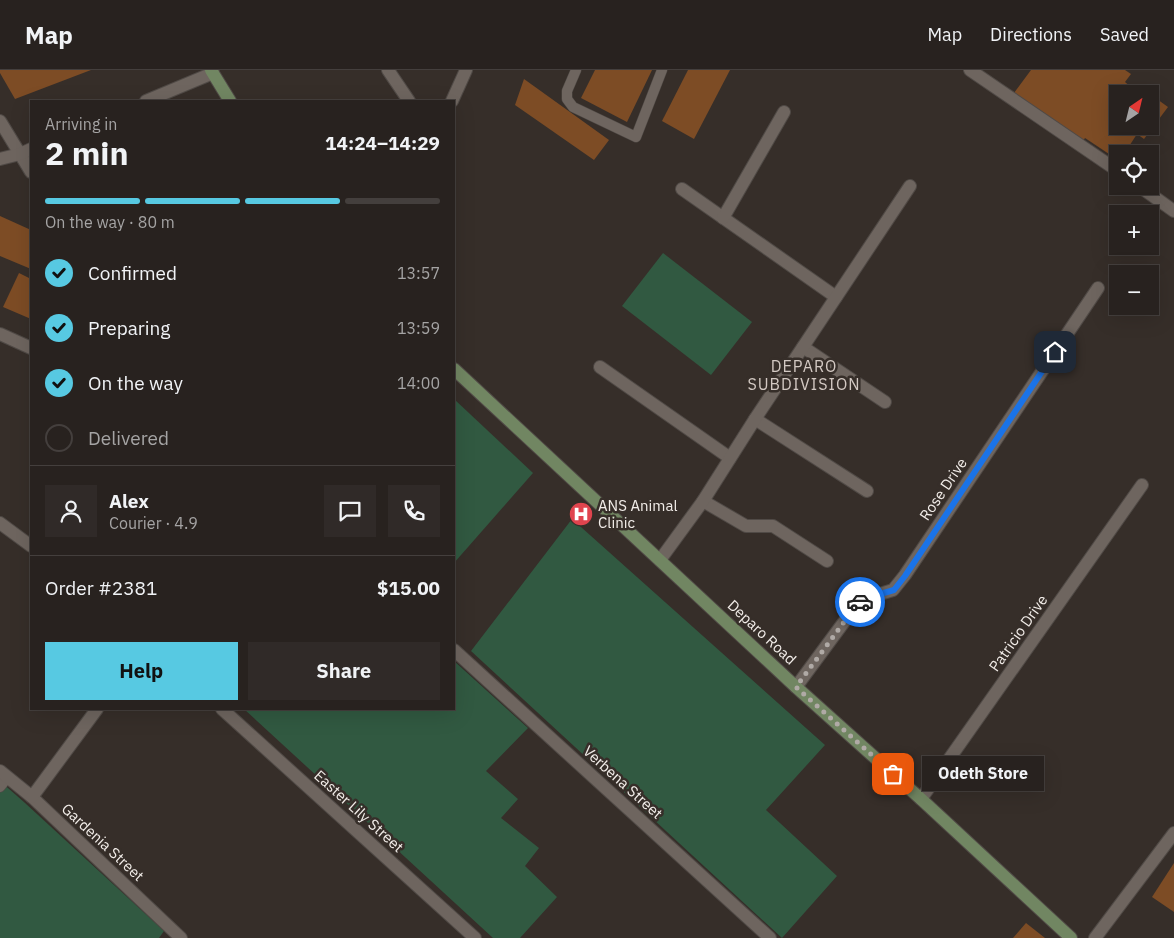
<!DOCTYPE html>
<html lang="en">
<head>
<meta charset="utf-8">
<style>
  body { margin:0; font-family:"IBM Plex Sans",sans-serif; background:#302a28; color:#f1f3f6; height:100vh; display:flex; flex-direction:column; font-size:19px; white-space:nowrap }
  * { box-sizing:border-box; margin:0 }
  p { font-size:16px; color:#a5a4a4 }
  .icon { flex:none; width:28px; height:28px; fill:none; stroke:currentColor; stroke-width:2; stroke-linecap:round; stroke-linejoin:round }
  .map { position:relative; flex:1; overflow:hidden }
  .drawer { position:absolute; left:30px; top:30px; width:425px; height:610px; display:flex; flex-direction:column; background:#28221f; border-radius:0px; box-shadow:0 5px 20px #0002,0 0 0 1px #443f3d }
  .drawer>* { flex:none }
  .needle { width:32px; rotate:35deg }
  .fabs { position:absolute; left:1109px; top:15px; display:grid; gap:10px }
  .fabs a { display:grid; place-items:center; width:50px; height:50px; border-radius:0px; background:#28221f; box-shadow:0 5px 20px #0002,0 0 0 1px #443f3d; font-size:25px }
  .pin { position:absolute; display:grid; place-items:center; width:42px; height:42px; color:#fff; margin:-21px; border-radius:10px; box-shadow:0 2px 8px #0006 }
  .courier { position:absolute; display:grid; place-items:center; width:50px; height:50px; margin:-25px; border:4px solid #1a73e8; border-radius:50%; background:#fff; color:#222; box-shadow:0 1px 6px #0007 }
  .bubble { position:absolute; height:35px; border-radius:0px; background:#28221f; box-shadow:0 5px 20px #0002,0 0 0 1px #443f3d; font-size:16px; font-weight:700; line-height:35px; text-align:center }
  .headline em { font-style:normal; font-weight:700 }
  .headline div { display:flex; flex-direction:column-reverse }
  .headline { display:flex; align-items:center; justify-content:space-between; height:85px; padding:0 15px }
  h1 { font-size:32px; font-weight:700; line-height:38px }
  .bar { display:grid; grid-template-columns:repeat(4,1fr); gap:8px 5px; align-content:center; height:60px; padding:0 15px }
  .bar i { height:6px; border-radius:4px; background:#443f3d }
  .bar .current { background:#57c9e2 }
  .bar p { grid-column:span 4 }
  .line { display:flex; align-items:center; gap:12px; padding:0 15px; border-top:1px solid #443f3d }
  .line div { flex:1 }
  .round { display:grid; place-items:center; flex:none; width:52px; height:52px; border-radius:0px; background:#302a28 }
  ol { padding:0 15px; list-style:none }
  li { display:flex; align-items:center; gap:15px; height:55px }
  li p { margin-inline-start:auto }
  li .icon { padding:5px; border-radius:50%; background:#57c9e2; color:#111; stroke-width:4 }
  li:last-child { color:#a5a4a4 }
  li i { width:28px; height:28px; border:2px solid #443f3d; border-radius:50% }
  .cta { display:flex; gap:10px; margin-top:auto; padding:10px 15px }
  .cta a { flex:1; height:58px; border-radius:0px; background:#57c9e2; color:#111; font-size:20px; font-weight:700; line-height:58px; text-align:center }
  .cta a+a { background:#302a28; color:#f1f3f6 }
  header { display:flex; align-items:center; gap:30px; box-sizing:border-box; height:70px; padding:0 25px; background:#28221f; border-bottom:1px solid #443f3d }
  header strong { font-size:24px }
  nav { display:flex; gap:28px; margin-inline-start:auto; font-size:18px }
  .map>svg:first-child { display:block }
  .green { fill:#315941 }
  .building { fill:#7d4c25 }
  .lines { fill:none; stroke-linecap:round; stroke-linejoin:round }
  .lane-casing { stroke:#504a46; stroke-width:11 }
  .street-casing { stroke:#504a46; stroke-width:14 }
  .secondary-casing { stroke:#504a46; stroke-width:14 }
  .lane { stroke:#6e655f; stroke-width:10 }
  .street { stroke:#6e655f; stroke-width:12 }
  .secondary { stroke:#718662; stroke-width:12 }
  .done { stroke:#b0aaa6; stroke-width:5; stroke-dasharray:0 9 }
  .route { stroke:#1a73e8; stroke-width:6 }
  .labels { text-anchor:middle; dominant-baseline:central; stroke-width:5; stroke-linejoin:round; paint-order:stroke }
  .street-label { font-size:15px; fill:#f2ede9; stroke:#362e29 }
  .poi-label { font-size:15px; fill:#f2ede9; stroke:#362e29; text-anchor:start }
  .neighbourhood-label { font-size:16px; letter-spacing:1px; fill:#d3c9c3; stroke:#362e29 }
</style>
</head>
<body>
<header>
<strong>Map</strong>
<nav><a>Map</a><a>Directions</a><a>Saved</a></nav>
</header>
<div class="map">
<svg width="1174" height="868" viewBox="0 0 1174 868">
  <rect width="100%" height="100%" fill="#362e29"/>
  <g class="green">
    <path d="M663,183L752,252L711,305L622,236Z"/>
    <path d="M454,329L533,403L454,493Z"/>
    <path d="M572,449L825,675L766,740L837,806L782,868L471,581Z"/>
    <path d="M454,591L528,658L486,701L518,729L501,748L539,778L525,796L557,827L520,868H493L244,639H454Z"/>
    <path d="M0,711L25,733L164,861L159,868H0Z"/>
  </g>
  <g class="building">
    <path d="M0,0H91L15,29L0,3Z"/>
    <path d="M595,0H652L627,52L581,28Z"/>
    <path d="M688,0H730L694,69L662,51Z"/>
    <path d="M1031,0H1125L1131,4L1125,12L1138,23L1142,18L1149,24H1118V56H1150V24L1168,37L1144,69L1137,64L1124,84H1118V90L1085,68L1083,71L1014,23Z"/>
    <path d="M524,9L609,70L594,90L515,35Z"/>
    <path d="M0,146L31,160V199L0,186Z"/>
    <path d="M19,203L31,209V249L3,237Z"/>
    <path d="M1174,793V842L1152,827Z"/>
    <path d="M1026,853L1045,868H1013Z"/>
  </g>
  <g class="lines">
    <g class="lane-casing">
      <g id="lane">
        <path d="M576,0L567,21V29L573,37L636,67L662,0"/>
        <path d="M0,717L8,707"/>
      </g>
    </g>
    <g class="street-casing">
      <g id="street">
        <path d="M388,0L409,31"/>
        <path d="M970,0L1118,101"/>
        <path d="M146,31L213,3"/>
        <path d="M452,31L466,0"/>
        <path d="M0,51L31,102"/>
        <path d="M0,89L20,84L31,79"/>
        <path d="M1139,116L1174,141"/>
        <path d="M682,119L836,227"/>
        <path d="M723,148L784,42"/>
        <path d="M0,264L31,278"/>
        <path d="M803,277L885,332"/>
        <path d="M600,297L730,388"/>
        <path d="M755,349L867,421"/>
        <path d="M703,431L746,456H773L827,491"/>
        <path d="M0,453L31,476"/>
        <path d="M660,490L703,431L755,349L910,116"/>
        <path d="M454,580L770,868"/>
        <path d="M796,617L858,533L870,527L893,520L905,505L1098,218"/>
        <path d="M222,639L475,868"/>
        <path d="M0,701L32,727L181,868"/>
        <path d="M32,727L97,639"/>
        <path d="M921,729L1142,415"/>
        <path d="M1095,868L1174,763"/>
      </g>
    </g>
    <g class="secondary-casing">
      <g id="secondary">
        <path d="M211,0L230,31"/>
        <path d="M454,299L796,617L921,729L1071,868"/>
      </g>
    </g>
    <use href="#lane" class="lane"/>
    <use href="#street" class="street"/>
    <use href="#secondary" class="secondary"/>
  </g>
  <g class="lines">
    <path class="done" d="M860,532L858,533L796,617L893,704"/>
    <path class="route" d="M860,532L870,527L894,520L905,506L1055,282"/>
  </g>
  <defs>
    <g id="hospital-disc" transform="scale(1.25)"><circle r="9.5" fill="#e0444e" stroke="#362e29"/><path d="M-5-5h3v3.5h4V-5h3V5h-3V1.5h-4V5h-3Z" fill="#fff"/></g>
  </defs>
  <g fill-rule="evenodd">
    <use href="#hospital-disc" x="581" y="444"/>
  </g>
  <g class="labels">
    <g class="street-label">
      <text transform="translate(943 419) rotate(-56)">Rose Drive</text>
      <text transform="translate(762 562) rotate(43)">Deparo Road</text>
      <text transform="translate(1018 563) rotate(-55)">Patricio Drive</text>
      <text transform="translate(623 712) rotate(42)">Verbena Street</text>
      <text transform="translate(359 741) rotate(42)">Easter Lily Street</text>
      <text transform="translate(103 772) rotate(43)">Gardenia Street</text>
    </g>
    <g class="poi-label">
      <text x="598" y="435">ANS Animal<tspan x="598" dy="17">Clinic</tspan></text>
    </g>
    <g class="neighbourhood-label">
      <text x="804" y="296">DEPARO<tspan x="804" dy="18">SUBDIVISION</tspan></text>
    </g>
  </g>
</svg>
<div class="fabs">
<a><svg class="needle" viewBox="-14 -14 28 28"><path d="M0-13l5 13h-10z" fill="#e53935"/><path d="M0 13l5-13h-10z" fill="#a5a4a4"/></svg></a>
<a><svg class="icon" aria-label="locate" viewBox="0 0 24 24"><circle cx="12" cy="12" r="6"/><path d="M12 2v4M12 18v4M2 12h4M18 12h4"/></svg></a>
<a>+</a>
<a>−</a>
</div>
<div class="pin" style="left:893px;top:704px;background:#ea580c"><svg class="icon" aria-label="bag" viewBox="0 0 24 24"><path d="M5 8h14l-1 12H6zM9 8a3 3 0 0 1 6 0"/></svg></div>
<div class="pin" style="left:1055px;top:282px;background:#1f2937"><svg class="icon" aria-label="home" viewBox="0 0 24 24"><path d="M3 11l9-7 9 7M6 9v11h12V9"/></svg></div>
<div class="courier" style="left:860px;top:532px"><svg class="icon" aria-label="car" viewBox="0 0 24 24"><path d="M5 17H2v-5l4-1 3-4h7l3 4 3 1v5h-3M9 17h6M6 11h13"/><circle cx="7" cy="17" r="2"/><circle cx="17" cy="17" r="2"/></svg></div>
<div class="bubble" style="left:922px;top:686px;width:122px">Odeth Store</div>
<section class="drawer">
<div class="headline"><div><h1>2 min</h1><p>Arriving in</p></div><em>14:24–14:29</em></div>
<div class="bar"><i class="current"></i><i class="current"></i><i class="current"></i><i></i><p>On the way · 80 m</p></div>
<ol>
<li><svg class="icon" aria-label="check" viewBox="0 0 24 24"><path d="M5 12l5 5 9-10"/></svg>Confirmed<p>13:57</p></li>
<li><svg class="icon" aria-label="check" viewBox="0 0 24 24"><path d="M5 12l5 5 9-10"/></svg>Preparing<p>13:59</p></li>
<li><svg class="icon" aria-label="check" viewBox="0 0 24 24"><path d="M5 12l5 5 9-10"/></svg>On the way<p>14:00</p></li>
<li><i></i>Delivered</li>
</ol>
<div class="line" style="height:90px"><a class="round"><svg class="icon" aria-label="person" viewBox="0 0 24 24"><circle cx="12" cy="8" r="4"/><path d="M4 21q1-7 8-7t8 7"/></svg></a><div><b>Alex</b><p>Courier · 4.9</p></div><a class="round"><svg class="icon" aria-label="chat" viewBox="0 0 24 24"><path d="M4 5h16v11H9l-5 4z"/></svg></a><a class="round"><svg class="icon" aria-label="phone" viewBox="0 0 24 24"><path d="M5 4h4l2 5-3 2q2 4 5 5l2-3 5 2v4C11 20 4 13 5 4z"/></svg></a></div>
<div class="line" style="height:65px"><div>Order #2381</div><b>$15.00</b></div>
<div class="cta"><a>Help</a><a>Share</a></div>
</section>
</div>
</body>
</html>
